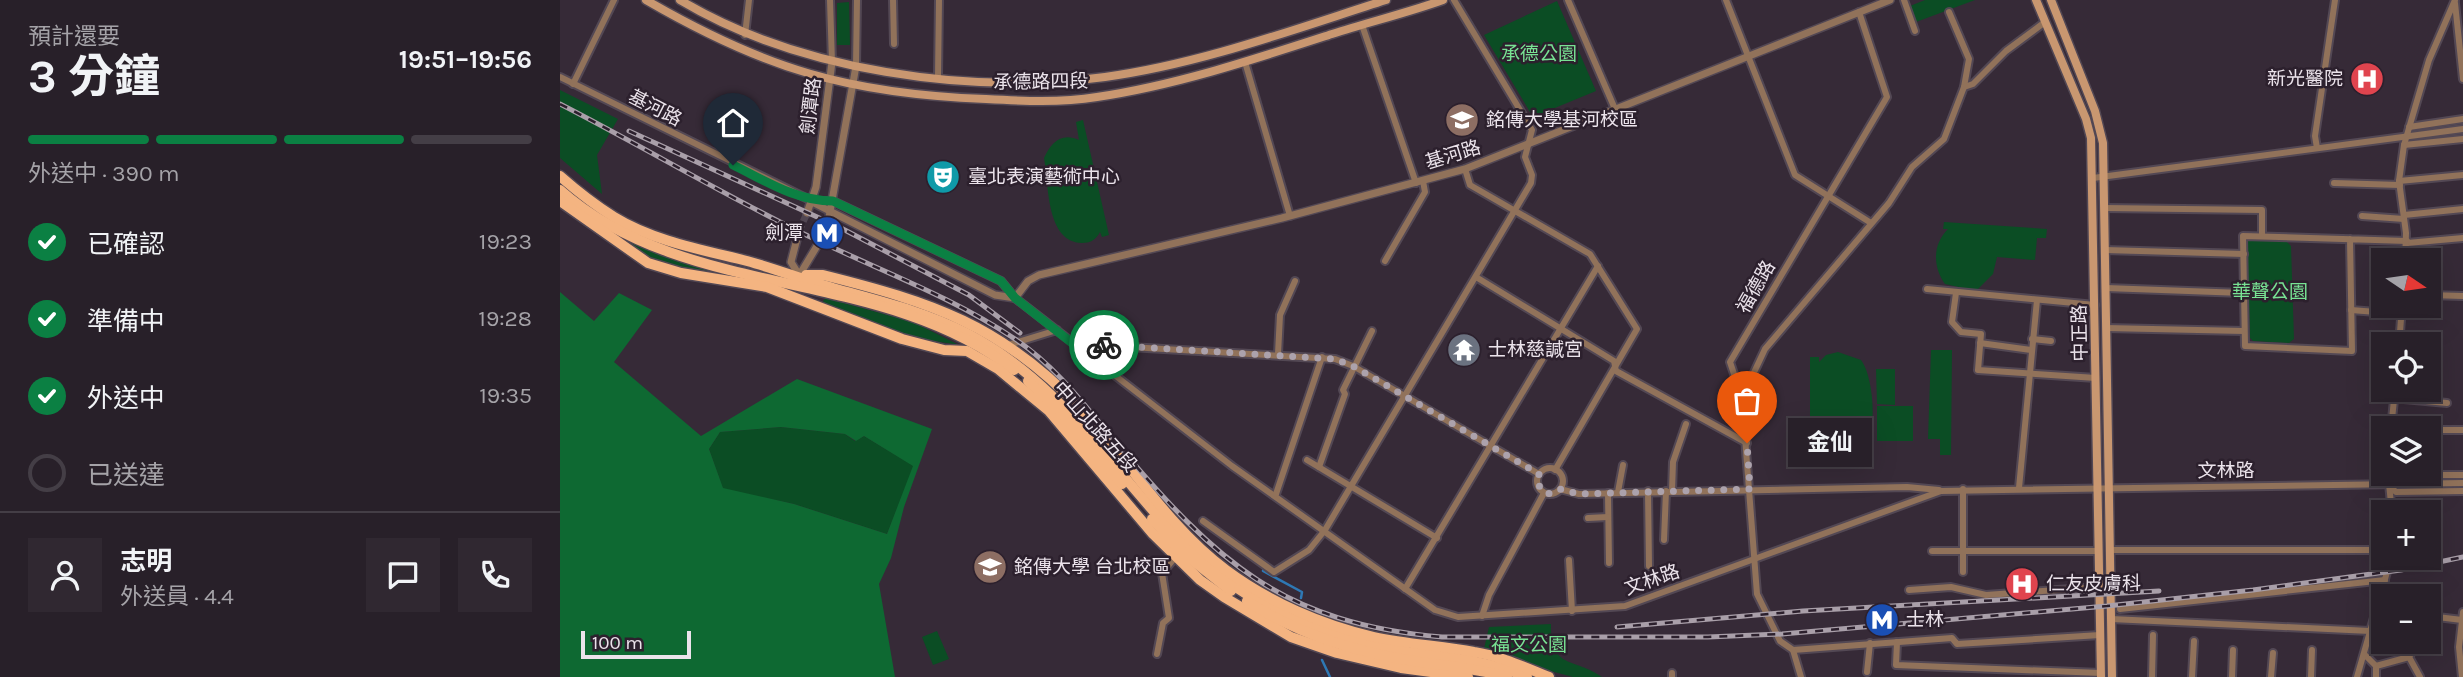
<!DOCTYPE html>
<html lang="zh-TW">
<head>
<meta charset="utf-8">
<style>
  body { margin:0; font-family:Karla,"Noto Sans TC",sans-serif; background:#302831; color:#f1f3f6; height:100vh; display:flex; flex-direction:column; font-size:26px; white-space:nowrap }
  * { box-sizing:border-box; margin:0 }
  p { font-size:23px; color:#a5a3a8 }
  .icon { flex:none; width:38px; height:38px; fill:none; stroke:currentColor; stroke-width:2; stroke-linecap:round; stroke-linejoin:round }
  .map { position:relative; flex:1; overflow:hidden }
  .details { display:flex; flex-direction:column; background:#282029; width:560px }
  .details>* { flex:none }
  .needle { width:46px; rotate:103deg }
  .buttons { position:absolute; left:1811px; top:248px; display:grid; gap:14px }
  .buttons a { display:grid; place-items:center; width:70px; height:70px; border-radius:0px; background:#282029; box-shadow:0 7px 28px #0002,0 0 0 2px #443e46; font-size:35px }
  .scale { position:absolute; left:21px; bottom:18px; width:110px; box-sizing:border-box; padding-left:7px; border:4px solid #ebe3eb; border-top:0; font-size:19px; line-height:24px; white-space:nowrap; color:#ebe3eb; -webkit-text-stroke:5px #2c202d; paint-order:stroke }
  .pin { position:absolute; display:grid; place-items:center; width:60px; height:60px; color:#fff; margin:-72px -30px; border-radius:50% 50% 50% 0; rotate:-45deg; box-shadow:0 0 7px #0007 }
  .pin .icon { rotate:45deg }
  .courier { position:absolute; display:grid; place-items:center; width:70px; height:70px; margin:-35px; border:5px solid #0b8043; border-radius:50%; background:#fff; color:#222; box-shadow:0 2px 9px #0007 }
  .bubble { position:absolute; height:49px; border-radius:0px; background:#282029; box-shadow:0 7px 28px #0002,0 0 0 2px #443e46; font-size:23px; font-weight:700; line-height:49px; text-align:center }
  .headline em { font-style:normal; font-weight:700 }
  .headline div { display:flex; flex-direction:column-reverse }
  .headline { display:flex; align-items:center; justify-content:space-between; height:119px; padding:0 28px }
  h1 { font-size:46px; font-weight:700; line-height:52px }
  .bar { display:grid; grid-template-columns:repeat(4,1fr); gap:10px 7px; align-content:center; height:84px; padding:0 28px }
  .bar i { height:9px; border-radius:5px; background:#443e46 }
  .bar .selected { background:#0b8043 }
  .bar p { grid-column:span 4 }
  .line { display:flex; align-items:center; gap:18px; padding:0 28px; border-top:2px solid #443e46 }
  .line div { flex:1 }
  .round { display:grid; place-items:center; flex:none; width:74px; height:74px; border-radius:0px; background:#302831 }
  ol { padding:0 28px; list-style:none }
  li { display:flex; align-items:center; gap:21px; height:77px }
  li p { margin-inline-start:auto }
  li .icon { padding:7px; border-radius:50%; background:#0b8043; color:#fff; stroke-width:4 }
  li:last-child { color:#a5a3a8 }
  li i { width:38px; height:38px; border:4px solid #443e46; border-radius:50% }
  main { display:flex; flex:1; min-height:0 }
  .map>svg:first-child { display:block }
  .green { fill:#0b4d24 }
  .forest { fill:#0e6932; fill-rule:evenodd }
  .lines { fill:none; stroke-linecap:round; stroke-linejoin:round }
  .stream { stroke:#2e78b4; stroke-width:2.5 }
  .tertiary-tunnel { stroke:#514652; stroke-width:7; stroke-dasharray:7 3.5; stroke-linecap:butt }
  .minor-casing { stroke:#534854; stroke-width:10 }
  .tertiary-casing { stroke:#534854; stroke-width:10 }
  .secondary-casing { stroke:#534854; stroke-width:11 }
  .primary-casing { stroke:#534854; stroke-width:13 }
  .minor { stroke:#91725a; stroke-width:6 }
  .tertiary { stroke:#91725a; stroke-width:7 }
  .secondary { stroke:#c99770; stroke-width:8 }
  .primary { stroke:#f4b481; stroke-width:10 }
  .rail-casing { stroke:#a99fa9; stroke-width:5 }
  .rail { stroke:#2c202d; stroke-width:2.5; stroke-dasharray:8; stroke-linecap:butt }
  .done { stroke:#aca2ac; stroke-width:7; stroke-dasharray:0 12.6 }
  .route { stroke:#0b8043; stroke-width:9 }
  .labels { text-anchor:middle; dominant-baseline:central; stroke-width:5; stroke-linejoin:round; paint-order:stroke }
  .park-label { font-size:19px; fill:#78e293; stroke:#2c202d }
  .poi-label { font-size:19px; fill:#ebe3eb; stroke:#2c202d; text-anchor:start }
  .street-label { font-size:19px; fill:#ebe3eb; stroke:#2c202d }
</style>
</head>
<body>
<main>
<section class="details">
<div class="headline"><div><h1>3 分鐘</h1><p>預計還要</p></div><em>19:51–19:56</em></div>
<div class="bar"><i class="selected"></i><i class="selected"></i><i class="selected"></i><i></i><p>外送中 · 390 m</p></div>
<ol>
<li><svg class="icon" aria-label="check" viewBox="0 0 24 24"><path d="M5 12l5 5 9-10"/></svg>已確認<p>19:23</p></li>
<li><svg class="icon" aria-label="check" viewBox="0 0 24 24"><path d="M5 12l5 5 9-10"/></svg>準備中<p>19:28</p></li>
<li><svg class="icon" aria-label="check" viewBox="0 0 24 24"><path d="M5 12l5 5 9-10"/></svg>外送中<p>19:35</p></li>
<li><i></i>已送達</li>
</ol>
<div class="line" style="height:126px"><a class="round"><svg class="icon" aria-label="person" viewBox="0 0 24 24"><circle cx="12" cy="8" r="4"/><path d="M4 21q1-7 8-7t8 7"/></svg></a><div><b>志明</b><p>外送員 · 4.4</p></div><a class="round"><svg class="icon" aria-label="chat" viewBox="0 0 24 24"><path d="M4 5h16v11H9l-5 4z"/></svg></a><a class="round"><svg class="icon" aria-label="phone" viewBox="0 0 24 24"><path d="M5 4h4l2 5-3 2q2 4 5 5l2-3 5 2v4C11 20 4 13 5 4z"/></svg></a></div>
</section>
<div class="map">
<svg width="1903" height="677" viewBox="0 0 1903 677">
  <rect width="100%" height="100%" fill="#362a37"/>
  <g class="green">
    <path d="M1365,0H1415L1356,22L1350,6Z"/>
    <path d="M997,1L1036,91L973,117L924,35Z"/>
    <path d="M289,2L290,45H277V3Z"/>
    <path d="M0,90L58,119L37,155L42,194L0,158Z"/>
    <path d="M523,120L549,235L542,237L540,232C536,240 530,243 522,243C486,242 489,186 484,158C491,143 501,132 519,140L516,122Z"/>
    <path d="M1384,222L1487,229L1486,238H1477L1475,260L1437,257L1433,274L1416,291L1385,284C1373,267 1372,245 1388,229H1383Z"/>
    <path d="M41,225L102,255L181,278L133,273L89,260Z"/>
    <path d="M1690,239L1725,240L1731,246L1734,339L1729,343L1693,341L1690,338L1687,242Z"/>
    <path d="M266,298L353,322L399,345L343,336L265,305L263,301Z"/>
    <path d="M1371,350H1392L1391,455H1380V439H1368Z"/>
    <path d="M1278,352L1301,360C1312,374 1316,417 1310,434C1302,453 1274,460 1260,444L1259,456L1238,452L1237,422L1250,421V357H1259V362L1266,355Z"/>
    <path d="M1316,369H1335V405L1317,404Z"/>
    <rect x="1317" y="406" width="36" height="35"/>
    <path d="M221,427L285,434L295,441L304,436L354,466L327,534L234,504L163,489L149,449L160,432Z"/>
    <path d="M991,624C990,670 1014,657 1042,677H1013L923,653L929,627Z"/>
    <path d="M377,631L389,659L373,665L362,637Z"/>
  </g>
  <path class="forest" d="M0,292L34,321L59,293L92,310L54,362L141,436L237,379L372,429L344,507L331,558L319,584L335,677H0ZM221,427L285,434L296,441L304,436L353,466L327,534L234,504L163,488L149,449L160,432Z"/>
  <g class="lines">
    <g class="stream">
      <path d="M704,566L703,571L742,592L741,598"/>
      <path d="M762,660L770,677"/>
    </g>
    <g class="tertiary-tunnel">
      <path d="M239,231L247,213"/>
      <path d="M260,241L268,223"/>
    </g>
    <g class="minor-casing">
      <g id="minor">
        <path d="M270,0L272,62"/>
        <path d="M333,0L334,44"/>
        <path d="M1008,0L1055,109"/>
        <path d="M1166,0L1235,175L1311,223"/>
        <path d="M1344,0L1355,31"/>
        <path d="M1895,3L1903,79"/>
        <path d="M1389,12L1409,59L1404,87"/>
        <path d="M802,25L856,183"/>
        <path d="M185,35L189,0"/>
        <path d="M685,62L730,216"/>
        <path d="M296,66L297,0"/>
        <path d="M0,77L252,201"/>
        <path d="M378,77L379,0"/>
        <path d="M13,84L54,0"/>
        <path d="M1849,127L1903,119"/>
        <path d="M1844,145L1903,139"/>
        <path d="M1757,148L1755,136L1775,0"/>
        <path d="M905,169L910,185L1030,254L1077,329L995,470"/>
        <path d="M1533,178L1903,129"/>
        <path d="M1839,181L1903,175"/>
        <path d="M1774,183L1840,185"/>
        <path d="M1544,208L1702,210V235"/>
        <path d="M1844,215L1903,209"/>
        <path d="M1802,216L1844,219"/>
        <path d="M1790,239L1792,351L1685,346L1683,236L1847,241"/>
        <path d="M1847,243L1903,238"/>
        <path d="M1545,250L1684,254"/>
        <path d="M825,261L865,192L863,181"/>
        <path d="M1845,261L1846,233L1839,181L1844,145L1869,60L1895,0"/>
        <path d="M916,277L1054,361L1056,371L1187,443"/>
        <path d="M1546,288L1683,293"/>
        <path d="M1367,289L1535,305"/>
        <path d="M1396,293L1392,322L1401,332L1421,334L1418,370L1536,378"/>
        <path d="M1869,295L1903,296"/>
        <path d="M455,298L672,466L875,610L898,617L1065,606L1381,491L1903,483"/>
        <path d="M1791,310L1842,314"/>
        <path d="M1546,328L1684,331"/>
        <path d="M1472,339L1491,341"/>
        <path d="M1420,343L1471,350"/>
        <path d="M1839,345L1842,306"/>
        <path d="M432,350L497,330"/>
        <path d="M526,354L535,345L775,359L793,366L979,474"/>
        <path d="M718,354L720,315L735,281"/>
        <path d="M1182,398L1205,349L1329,203L1352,167L1384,139L1404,87L1413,84L1446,51L1485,22"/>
        <path d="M1833,398L1887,403"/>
        <path d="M1831,429L1835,390"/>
        <path d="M1869,430H1903"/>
        <path d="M747,460L877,538"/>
        <path d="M759,467L785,394L783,390L812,331"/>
        <circle cx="990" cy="481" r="13"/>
        <path d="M1828,474L1832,513"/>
        <path d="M1828,485L1835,475H1903"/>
        <path d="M1828,485L1836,492L1903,491"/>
        <path d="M1459,488L1477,300"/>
        <path d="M1000,489L1019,494L1347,487L1379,490"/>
        <path d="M1088,491L1089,566"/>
        <path d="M1112,491L1113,462L1126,424"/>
        <path d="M1058,492L1063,465"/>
        <path d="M1048,493L1049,563"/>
        <path d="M716,494L762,357"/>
        <path d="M1028,518L1048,517"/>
        <path d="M643,521L714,572L749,550L765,530L971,183L972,175L965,157L972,130L894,0"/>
        <path d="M1104,540L1106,491"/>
        <path d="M1550,550H1824"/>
        <path d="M1372,551H1539"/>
        <path d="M1009,560L1012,611"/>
        <path d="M1403,572V489"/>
        <path d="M845,589L1038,266"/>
        <path d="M1349,590L1391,587L1426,595L1540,587"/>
        <path d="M1560,609L1825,580"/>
        <path d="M922,616L929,595L984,493"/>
        <path d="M1869,616L1902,620"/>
        <path d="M1551,619L1810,631"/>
        <path d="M1337,642L1336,665L1541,673"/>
        <path d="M1858,642L1849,657L1860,677"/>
        <path d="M1857,648L1875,645"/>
        <path d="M1233,650L1392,638L1397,644L1540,635"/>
        <path d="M597,654L603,623L609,618L602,573L618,554"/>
        <path d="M1804,654L1816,666V677"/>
        <path d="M1816,666L1849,657"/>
        <path d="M1307,672L1310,643"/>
        <path d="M1112,677V673"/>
        <path d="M1241,677L1233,650L1220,641L1197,594L1182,398L1170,362L1327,97L1299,12"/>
        <path d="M1592,677L1593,635"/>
        <path d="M1632,677L1634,641"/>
        <path d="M1672,677L1673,650"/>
        <path d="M1711,677L1713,653"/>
        <path d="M1751,677L1752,650"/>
        <path d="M1797,677L1831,558"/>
        <path d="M1902,677L1899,647L1903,612"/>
      </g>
    </g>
    <g class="tertiary-casing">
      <g id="tertiary">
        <path d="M252,201H273L441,281L455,298"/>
        <path d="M252,202L435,295L455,298"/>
        <path d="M247,213L256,187L272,62"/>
        <path d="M268,223L296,66"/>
        <path d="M239,231L231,262L239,275"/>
        <path d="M237,279L260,241"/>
        <path d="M455,298L468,281L479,275L722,218L905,169L1330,0"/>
      </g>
    </g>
    <g class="secondary-casing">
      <g id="secondary">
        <path d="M86,0C205,69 289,94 426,99C463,101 500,103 537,97C617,85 695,59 772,34C809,22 847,13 883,0"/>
        <path d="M120,0C239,71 408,95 545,77C640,64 735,29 826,0"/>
        <path d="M1476,0L1526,119L1531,138L1541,677"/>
        <path d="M1491,0L1535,111L1543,143L1552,677"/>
      </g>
    </g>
    <g class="primary-casing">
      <g id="primary">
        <path d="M0,176C17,191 35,205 54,217C93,241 143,250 187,261C216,269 244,280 273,288C319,301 363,311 406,333C525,394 569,511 674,586C721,619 779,641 835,650C880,657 924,659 967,677"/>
        <path d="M0,190C126,302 322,266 454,370"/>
        <path d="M0,201L88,263L121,273L207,287L342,339L384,350L407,351L438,369L489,411L593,534L640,580L664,597L731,637L777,653L841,668L908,677"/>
        <path d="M246,275H263C371,302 442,325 521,409C570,462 607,526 666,570C709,602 762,625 814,637C847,644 881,646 914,652C940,656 964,667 989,677"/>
        <path d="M468,381L499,410L562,484"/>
        <path d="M592,519L621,551L671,591"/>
        <path d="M687,601C730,629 780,647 831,657C870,665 909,666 947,677"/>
      </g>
    </g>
    <use href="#minor" class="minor"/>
    <use href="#tertiary" class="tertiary"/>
    <use href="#secondary" class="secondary"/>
    <use href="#primary" class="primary"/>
    <g class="rail-casing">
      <g id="rail">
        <path d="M0,104C80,145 157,191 238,231C310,267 388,294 455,339C497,367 526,407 558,445C657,562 722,623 882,637H1148L1222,634L1547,606L1693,590L1841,570L1903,557"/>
        <path d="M69,131L279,227L409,295L460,333"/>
        <path d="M1057,627L1243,611L1599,591"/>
      </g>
    </g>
    <use href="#rail" class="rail"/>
  </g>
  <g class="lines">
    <path class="done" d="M544,345L775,359L793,366L979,474L978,485L988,494L1000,489L1019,494L1190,489L1187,443"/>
    <path class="route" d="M173,165C206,181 236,201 273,201L441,281L455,298L526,354L535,345H544"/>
  </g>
  <defs>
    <g id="hospital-disc" transform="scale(1.75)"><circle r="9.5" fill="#e0444e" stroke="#2c202d"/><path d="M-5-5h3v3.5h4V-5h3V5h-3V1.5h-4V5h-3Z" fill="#fff"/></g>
    <g id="university-disc" transform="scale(1.75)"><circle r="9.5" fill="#8d6e63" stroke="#2c202d"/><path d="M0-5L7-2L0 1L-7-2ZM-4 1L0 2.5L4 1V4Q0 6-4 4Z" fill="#fff"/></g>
    <g id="theatre-disc" transform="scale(1.75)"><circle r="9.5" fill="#0f9aa8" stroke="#2c202d"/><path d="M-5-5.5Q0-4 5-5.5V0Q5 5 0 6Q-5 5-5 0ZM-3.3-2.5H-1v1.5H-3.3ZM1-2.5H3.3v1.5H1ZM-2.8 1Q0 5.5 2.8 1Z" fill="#fff"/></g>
    <g id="metro-disc" transform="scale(1.75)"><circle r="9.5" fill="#1a4fb4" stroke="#2c202d"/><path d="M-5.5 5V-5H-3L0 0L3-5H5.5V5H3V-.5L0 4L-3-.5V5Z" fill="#fff"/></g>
    <g id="temple-disc" transform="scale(1.75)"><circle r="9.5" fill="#6b7280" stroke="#2c202d"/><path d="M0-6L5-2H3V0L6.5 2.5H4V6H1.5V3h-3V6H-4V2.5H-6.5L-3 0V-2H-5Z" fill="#fff"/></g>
  </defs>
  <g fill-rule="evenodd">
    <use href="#hospital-disc" x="1807" y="79"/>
    <use href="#university-disc" x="902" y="120"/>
    <use href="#theatre-disc" x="383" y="177"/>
    <use href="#metro-disc" x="267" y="233"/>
    <use href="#temple-disc" x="904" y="350"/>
    <use href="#university-disc" x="430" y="567"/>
    <use href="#hospital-disc" x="1462" y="584"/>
    <use href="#metro-disc" x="1322" y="620"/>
  </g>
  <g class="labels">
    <g class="park-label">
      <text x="979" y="54">承德公園</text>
      <text x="1710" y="292">華聲公園</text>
      <text x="969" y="645">福文公園</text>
    </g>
    <g class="poi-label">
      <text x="1783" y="79" text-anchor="end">新光醫院</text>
      <text x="926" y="120">銘傳大學基河校區</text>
      <text x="408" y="177">臺北表演藝術中心</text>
      <text x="243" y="233" text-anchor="end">劍潭</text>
      <text x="928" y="350">士林慈諴宮</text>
      <text x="454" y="567">銘傳大學 台北校區</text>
      <text x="1486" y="584">仁友皮膚科</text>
      <text x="1346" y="620">士林</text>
    </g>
    <g class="street-label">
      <text transform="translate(481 82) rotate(-1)">承德路四段</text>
      <text transform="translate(251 106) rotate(-83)">劍潭路</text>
      <text transform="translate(95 108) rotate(27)">基河路</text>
      <text transform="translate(893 155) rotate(-17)">基河路</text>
      <text transform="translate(1196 287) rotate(-60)">福德路</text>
      <text transform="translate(1520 333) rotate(-91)">中正路</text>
      <text transform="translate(535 427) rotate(48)">中山北路五段</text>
      <text x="1666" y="471">文林路</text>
      <text transform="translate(1092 580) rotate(-19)">文林路</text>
    </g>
  </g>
</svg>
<div class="buttons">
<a><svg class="needle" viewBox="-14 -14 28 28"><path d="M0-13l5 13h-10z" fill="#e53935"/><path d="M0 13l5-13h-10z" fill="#a5a3a8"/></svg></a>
<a><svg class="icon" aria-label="locate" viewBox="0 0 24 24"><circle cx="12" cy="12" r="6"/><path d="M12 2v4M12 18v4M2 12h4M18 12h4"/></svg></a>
<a><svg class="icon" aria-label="layers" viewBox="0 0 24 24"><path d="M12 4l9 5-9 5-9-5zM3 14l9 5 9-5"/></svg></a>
<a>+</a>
<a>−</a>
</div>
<div class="scale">100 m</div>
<div class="pin" style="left:1187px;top:443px;background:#ea580c"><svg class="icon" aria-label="bag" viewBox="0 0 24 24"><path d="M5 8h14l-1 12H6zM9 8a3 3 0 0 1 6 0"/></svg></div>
<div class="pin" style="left:173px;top:165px;background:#1f2937"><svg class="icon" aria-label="home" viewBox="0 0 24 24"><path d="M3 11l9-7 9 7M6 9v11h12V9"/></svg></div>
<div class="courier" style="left:544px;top:345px"><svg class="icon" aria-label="bike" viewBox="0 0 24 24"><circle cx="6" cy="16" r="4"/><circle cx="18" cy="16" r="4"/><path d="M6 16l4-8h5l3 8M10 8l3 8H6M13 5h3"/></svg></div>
<div class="bubble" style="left:1228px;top:418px;width:84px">金仙</div>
</div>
</main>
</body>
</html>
